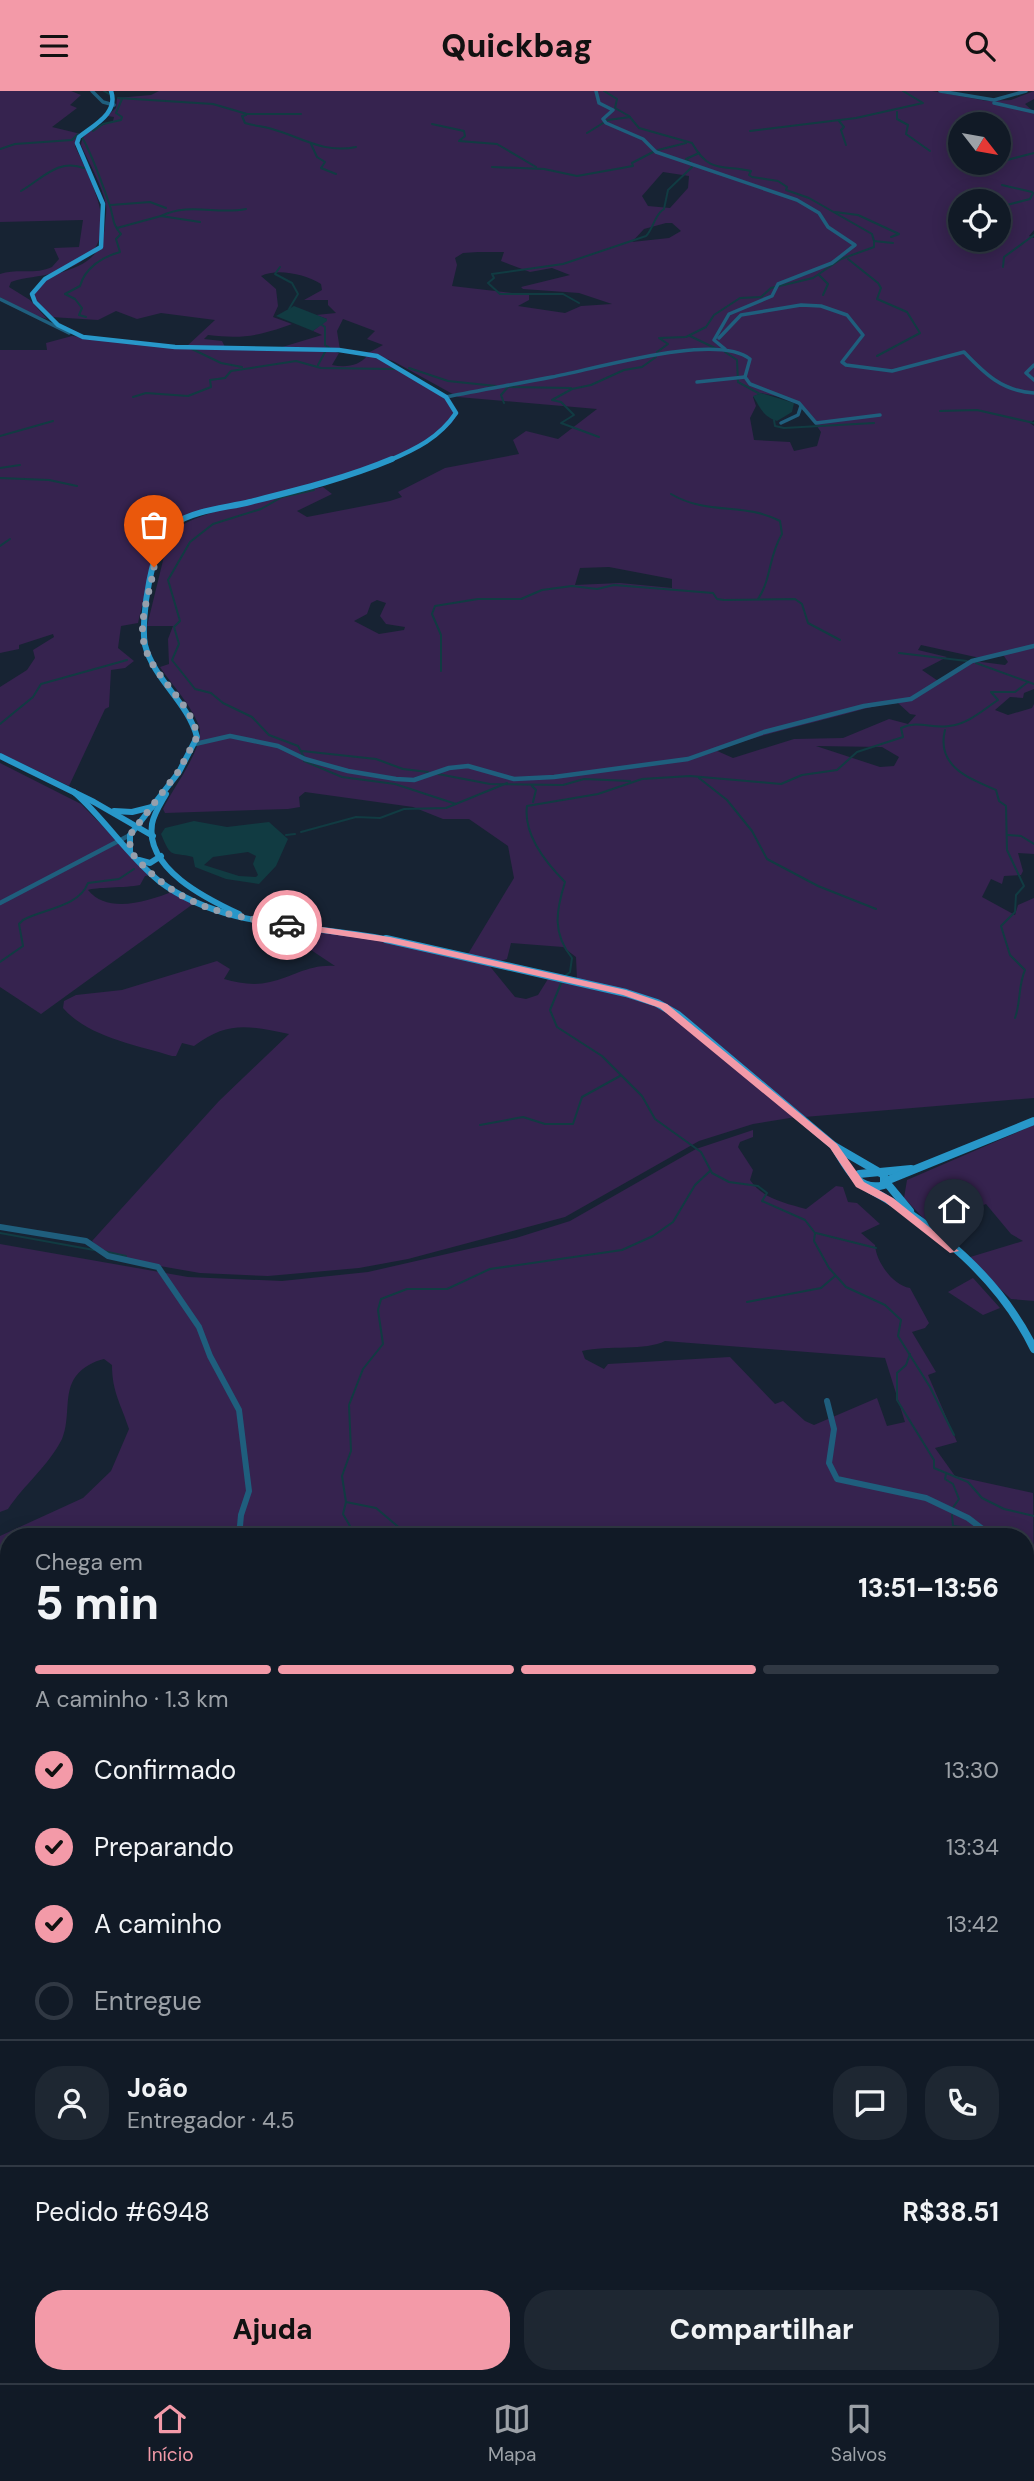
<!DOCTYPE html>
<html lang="pt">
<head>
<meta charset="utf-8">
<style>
  body { margin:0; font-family:"DM Sans",sans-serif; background:#1e2732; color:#f1f3f6; height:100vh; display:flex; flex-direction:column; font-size:26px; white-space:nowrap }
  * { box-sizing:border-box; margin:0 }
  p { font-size:23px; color:#9ca1a7 }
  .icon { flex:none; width:38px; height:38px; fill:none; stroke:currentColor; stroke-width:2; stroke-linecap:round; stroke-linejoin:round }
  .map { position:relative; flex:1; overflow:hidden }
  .drawer { position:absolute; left:0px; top:1437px; width:1034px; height:856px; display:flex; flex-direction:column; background:#111a26; border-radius:28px 28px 0 0; box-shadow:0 4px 18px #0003,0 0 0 2px #303843 }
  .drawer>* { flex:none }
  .needle { width:46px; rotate:121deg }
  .tools { position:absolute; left:948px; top:21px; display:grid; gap:14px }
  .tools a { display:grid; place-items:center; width:63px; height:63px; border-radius:50%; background:#111a26; box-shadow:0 4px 18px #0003,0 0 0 2px #303843; font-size:35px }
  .pin { position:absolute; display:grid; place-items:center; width:60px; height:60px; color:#fff; margin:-72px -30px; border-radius:50% 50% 50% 0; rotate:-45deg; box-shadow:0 0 7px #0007 }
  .pin .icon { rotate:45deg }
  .courier { position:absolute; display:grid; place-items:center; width:70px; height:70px; margin:-35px; border:5px solid #f39aa8; border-radius:50%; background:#fff; color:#222; box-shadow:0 2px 9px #0007 }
  .summary em { font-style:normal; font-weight:800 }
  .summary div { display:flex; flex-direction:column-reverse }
  .summary { display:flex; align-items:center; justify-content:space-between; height:119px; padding:0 35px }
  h1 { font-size:46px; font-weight:800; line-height:52px }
  .bar { display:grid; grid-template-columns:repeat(4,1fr); gap:10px 7px; align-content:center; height:84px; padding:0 35px }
  .bar i { height:9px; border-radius:5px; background:#303843 }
  .bar .selected { background:#f39aa8 }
  .bar p { grid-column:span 4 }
  .line { display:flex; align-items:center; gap:18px; padding:0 35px; border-top:2px solid #303843 }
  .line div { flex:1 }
  .round { display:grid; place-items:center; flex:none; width:74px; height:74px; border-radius:28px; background:#1e2732 }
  ol { padding:0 35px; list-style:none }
  li { display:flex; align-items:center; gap:21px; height:77px }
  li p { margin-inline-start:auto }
  li .icon { padding:7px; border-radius:50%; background:#f39aa8; color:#111; stroke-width:4 }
  li:last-child { color:#9ca1a7 }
  li i { width:38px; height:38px; border:4px solid #303843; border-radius:50% }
  .action { display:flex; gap:14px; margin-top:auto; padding:14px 35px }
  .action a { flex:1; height:80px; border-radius:28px; background:#f39aa8; color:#111; font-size:28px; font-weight:800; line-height:80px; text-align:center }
  .action a+a { background:#1e2732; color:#f1f3f6 }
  header { display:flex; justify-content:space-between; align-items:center; height:91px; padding:0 35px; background:#f39aa8; color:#111; font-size:32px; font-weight:800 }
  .tabs { display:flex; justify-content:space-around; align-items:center; height:98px; border-top:2px solid #303843; background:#111a26; font-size:19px; color:#9ca1a7 }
  .tabs a { display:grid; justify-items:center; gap:4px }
  .tabs .selected { color:#f39aa8 }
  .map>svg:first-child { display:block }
  .green { fill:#36234f; fill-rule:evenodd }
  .water { fill:#113b42; fill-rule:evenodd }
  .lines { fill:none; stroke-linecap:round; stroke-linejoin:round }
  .stream-far1 { stroke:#113b42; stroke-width:2 }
  .stream { stroke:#113b42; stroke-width:2.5 }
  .minor-far3 { stroke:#1f5e7d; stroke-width:3.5 }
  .minor-far2 { stroke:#1f5e7d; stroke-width:4.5 }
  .minor-far1 { stroke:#1f5e7d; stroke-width:6 }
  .minor { stroke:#1f5e7d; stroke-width:8 }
  .major-far2 { stroke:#2897c9; stroke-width:4.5 }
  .major-far1 { stroke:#2897c9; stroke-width:6 }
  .major { stroke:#2897c9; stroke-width:8 }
  .route { fill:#f39aa8 }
  .done { stroke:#969fac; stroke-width:7; stroke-dasharray:0 12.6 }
</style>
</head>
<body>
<header><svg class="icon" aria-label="menu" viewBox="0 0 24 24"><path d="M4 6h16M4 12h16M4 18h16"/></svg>Quickbag<svg class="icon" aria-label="search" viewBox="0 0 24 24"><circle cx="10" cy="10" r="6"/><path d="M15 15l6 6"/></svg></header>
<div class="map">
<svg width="1034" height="2292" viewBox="0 0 1034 2292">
  <rect width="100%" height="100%" fill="#172333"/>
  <g class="green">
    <path d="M0,0H71L81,4L70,14L77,17L52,36L81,43L75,55C98,105 130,161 54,182C39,186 25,186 11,191L9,196L30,209L47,228L31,223L0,206V183C17,177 36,184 52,176L59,168L54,157L79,156L83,129L0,131Z"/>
    <path d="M159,0H932L987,10L1011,9L1034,0V8L1025,13L1034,21V139L1029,145L1034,147V329L1030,332L1034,335V598L1024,602L1023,607L1010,606L995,619L1008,624L1032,617L1034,613V763L1018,762L1023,780L1021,784L1004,785L1002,793L991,788L982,806L1015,824L1018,814L1034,807V1007L804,1026L681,924L577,889L576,866L563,856L511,852L507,868L498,871L468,863L514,787L508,755L469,728H443L413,716L305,701L299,706L300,716L288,718L165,722L163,718C172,698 206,655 199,635C192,615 172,594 160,576L169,573L168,548L173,535H147L169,445C187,419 289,404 323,396L332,403L297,420L307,426L390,410L402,406L398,401L445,377L519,363L513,349L526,340L558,348L597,318L458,306L393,270L368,262L383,254L367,248L375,240L343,228L337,240L340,259L279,257L322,244L313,240L327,228L316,224L336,222L328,214V209H304L322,199L321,193C305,183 277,177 261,185L276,198L278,215L273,226L292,233C259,245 243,248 208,244L204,248L222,250L225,256L187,255L215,229L161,222L137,228L116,220L98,229L51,226L34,206C42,169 99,193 105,135C105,129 107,120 106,114C102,94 89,72 81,54C83,37 101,36 113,30L114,26L107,25L116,17L117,7L151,4ZM961,33H999V72H961ZM663,81L689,85L688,97L670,117L648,115L642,105ZM961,110H999V149H961ZM666,132H672L681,140L669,147L632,151L644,138ZM478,161H504L501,170L530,181L552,177L570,184L521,196L523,198L579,202L612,213L581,215L565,222L518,215L529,209V204L452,195L457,174L455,167L463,162ZM761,302C798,310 800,309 821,341L817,355L794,360L790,351L754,349L750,327L756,315L753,306ZM609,476L672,488V497L620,492L575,494L580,477ZM377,509L386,512L380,525L386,533L405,536L404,539L379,543L354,530L367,523L371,512ZM921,554L980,567L1004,565L1008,571L1005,574L974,570L941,592L922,579L947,566L918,559ZM898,612L910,623L916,624L908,633L889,628L843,647L794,648L733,667L715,659C754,646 791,637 830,627C854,621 873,614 898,612ZM816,655L882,656L899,666L894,675L880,676Z"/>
    <path d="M72,245L170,256L332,260L339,262L332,274C346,277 359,275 368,264L379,267L450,308L456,325C439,368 226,415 176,428L158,445L138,532L121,535L118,557L134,570L125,577L111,579L109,616L105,618L69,695L0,662V596L27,579L35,567L33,559L54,546L53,543L19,554V558L0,562V259H47L46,252Z"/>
    <path d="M0,672L81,713L151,784L145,785L140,794C126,797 95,796 88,799C107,823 147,811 174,800L193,813L41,923L0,896Z"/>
    <path d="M303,838L366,845L488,873L515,906L526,908L538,904L548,888L649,911L671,922L796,1026L753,1033L699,1050L565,1126L408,1168L359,1177L268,1185L200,1182L108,1166L92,1150L219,1010L289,943C250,935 228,929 194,955L182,952L176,965H172C137,954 88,946 63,917L64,910L76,904L122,899L217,870L230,878L224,888C239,892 254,895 270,891C293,886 309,873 335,875L293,847L286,850Z"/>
    <path d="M1034,1034V1210L1011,1208L967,1167L1023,1150L1011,1143L986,1113L930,1134L904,1107L907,1089Z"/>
    <path d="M753,1039V1046L740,1051L738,1056L753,1079L750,1089C763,1108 785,1112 806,1118L836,1095L843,1096L848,1111L857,1112L880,1133L861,1142L875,1154C876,1170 892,1194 910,1197L929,1232L925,1237L912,1241L936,1281L928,1284L957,1351L935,1357L955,1385L1033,1402L1034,1502H1026V1446H9V1498L0,1495V1445L83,1407L111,1380L129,1338C121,1313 112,1301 112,1274L104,1268C94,1270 83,1276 76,1285C63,1302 71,1326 62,1348C49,1374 24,1394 8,1418L0,1421V1153L188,1186L282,1190L368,1181L516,1147L570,1130L696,1058ZM665,1250L885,1267L905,1331L887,1335L877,1307L814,1334L805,1330L783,1310L775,1313L730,1266L608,1273L604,1278L585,1268L582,1260C608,1254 646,1260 665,1250Z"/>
    <path d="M973,1187L1000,1217L983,1224L948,1201Z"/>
    <path d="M1026,1531L1034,1543V1644L1026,1647Z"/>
    <path d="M9,1594V2094L0,2077V1601Z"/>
    <path d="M1026,1674L1034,1679V2292H0V2187L9,2182V2284H1026Z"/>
  </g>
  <g class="water">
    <path d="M294,215L327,228V230L313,240L276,225Z"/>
    <path d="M761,302L794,312L792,321L777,330C762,325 760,316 753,305Z"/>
    <path d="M194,730L227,736L269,731L288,748L276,775L259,793L226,788L195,776L193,766C170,760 172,769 161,743L165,737ZM248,761L256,765L253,773L258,784L256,786L239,785L204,774L213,766Z"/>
  </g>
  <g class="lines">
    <g class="stream-far1">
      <path d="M104,0L109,3"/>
      <path d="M604,0L617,8L615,17L629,25L639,37L692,52C709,82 721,74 751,80L749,84L752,86L778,90L787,96L786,99L809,107L872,143L874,150L893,152"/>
      <path d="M118,7L213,13L247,23H301"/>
      <path d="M897,21V28L908,34L906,43L930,60"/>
      <path d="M246,24L242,25L245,32C254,35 263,35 272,38C301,46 324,63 356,56"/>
      <path d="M839,30L844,36L841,39L846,54"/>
      <path d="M432,33L464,40L465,45L459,50L497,53L536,76"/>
      <path d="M93,40L103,33L121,29L122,26L116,22L122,8"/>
      <path d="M750,40L856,27L923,12L903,0"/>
      <path d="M587,42L608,29L630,26"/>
      <path d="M83,48C94,68 101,90 109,112C114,125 111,132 121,143L116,148L120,161C102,166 85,177 80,195L65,203L75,208L82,217L79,224L86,226"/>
      <path d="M311,53L317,66L325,71L321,77L336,83"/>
      <path d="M0,58L15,53L72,49L78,43"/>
      <path d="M658,59L686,52"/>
      <path d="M690,71L686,68L699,62"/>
      <path d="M999,71L1034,62"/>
      <path d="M492,76L544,78L577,85L633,75L632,72L653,61"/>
      <path d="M985,78L996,72"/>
      <path d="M1002,94L1032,101"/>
      <path d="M21,100C42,88 58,67 84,77"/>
      <path d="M111,114L150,111L166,117"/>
      <path d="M1003,115L1030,108L1033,102"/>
      <path d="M835,121L858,124L899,143L891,146"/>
      <path d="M161,125C190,111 216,124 246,118"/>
      <path d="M117,137L161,125L200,131"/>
      <path d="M848,168L878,192L881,197L877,208L907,221L920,242L877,265"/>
      <path d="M280,176L275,183L292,192L298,203L289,218"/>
      <path d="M1003,176L1004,166L1034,144"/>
      <path d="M819,184L828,193L823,204"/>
      <path d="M579,212L563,203H500L488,192L494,187L492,183L563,173L646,145C654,137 654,124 664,118L668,99L692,76"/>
      <path d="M322,234L325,236V254L330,257"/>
      <path d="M690,245L717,258"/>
      <path d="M192,258L221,272L242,276"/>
      <path d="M657,261L668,253L659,247L686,246L706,236L714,224L740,207L761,206L771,197L813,187L841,168L874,156V150"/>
      <path d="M725,261L737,269L738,291L760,303"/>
      <path d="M318,274L325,261"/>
      <path d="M409,277L448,290L496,295"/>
      <path d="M510,296L571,297"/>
      <path d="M133,306L146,302L188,305L211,296L210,289L225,287L231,280L296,270L321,277L394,278"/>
      <path d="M504,312L501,304L508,296"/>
      <path d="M940,320L977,319L1034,332"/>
      <path d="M774,329L775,335L784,337L874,332"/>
      <path d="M0,345L53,330"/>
      <path d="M599,346L561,332L574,324L561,311L552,309L572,298L591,294L624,279L642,276L656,266"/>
      <path d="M0,377L20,374"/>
      <path d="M0,387L49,389L77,395"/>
      <path d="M671,403C708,425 744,411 780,430L782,443C768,466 772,487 758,508"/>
      <path d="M0,455L10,448"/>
      <path d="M899,562L967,570"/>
      <path d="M976,572L1034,593"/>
      <path d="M441,580V544L432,523L435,515L478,508H521L542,499L572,495L597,498L614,494L713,502L717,508L724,509L795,508L802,513L808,532L840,549"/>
      <path d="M0,633L33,606L41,593L127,569"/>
      <path d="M945,639C936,675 968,687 996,699L999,710L1006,715L1007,759L1024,795L1016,804L1015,821L1001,835L1010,864L1025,879C1018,895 1021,910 1015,927"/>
      <path d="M302,660L376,668L403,678L428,681"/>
      <path d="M304,666L298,655L269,644L252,626L223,612L211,602L195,598L172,569L179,553L174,536L180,530L168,489L190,451L213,433L261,418L282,406L314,399"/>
      <path d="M304,670L342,686L395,693L456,713"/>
      <path d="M438,683L490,693L563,694L584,688L630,690"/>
      <path d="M699,687L727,709L752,740L767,768L818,795L876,818"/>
      <path d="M532,695L536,699L533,711"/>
      <path d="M301,741L356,726L380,727L404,718L446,717L507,692"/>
      <path d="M286,744L295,743"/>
      <path d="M1008,744L1021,745L1034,753"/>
      <path d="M0,871L23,855L19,833L23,829C43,818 79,816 88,792L119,788L134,778"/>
      <path d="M565,885L570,881L572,867C552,842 556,820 565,791C546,772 523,744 527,715L598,703L642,688L690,685L781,693L802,684L837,679L857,661L903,646L901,637C918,629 931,638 949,635C968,633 983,619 998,609L991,601H1015L1028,591"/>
      <path d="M562,890L550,919L557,936L602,965L642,1005L655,1028L701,1061L712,1082L729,1091L758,1095L767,1102L762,1110L805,1129L815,1142L814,1150L829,1177L846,1196L885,1214L901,1229L898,1245L930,1296L954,1344"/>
      <path d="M480,1034L523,1026L545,1033H573L582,1006L620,985"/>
      <path d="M0,1142L94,1159"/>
      <path d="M816,1142L876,1157"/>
      <path d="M103,1160L126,1165"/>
      <path d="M747,1211L821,1197L835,1185"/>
      <path d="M910,1263L906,1274L897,1282V1309L934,1369V1377L968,1391L982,1407L1004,1418L1034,1425"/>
      <path d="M946,1383L945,1388L953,1393L959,1408L952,1418"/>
      <path d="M346,1411L376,1417L402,1439H430L437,1446"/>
      <path d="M952,1424L953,1435L970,1437L979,1446"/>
      <path d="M350,1446V1435L343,1423L346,1411L342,1385L351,1360L349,1314L363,1278L383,1253L378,1219L381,1208L407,1198H447L490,1178L622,1159L653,1145L673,1131L695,1094L710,1080"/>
    </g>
    <g class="stream">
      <path d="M1026,1555L1034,1560"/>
      <path d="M1026,1647L1034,1646"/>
      <path d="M1034,1855V1861"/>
      <path d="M0,1968L9,1967"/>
      <path d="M1026,2222L1034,2213"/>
      <path d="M0,2233L9,2237"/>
      <path d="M380,2284L385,2292"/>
      <path d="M515,2284L519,2292"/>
      <path d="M266,2292L279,2284"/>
    </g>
    <g class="minor-far3">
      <path d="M92,0L103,11L114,14"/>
      <path d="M596,0L599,12L613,19L603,28L606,32L643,48L656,61L797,109L819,122L828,136L855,154L832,172L778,193L772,205L729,223L714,249L725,258"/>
      <path d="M940,0L994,9L1026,0"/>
      <path d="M994,12L1034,21"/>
      <path d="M0,208L69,242"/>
      <path d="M719,247L741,224L801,214L821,215L847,224L863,244L842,271L846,274L892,280L964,261C985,283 1002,300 1034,302"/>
      <path d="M1034,274L1026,282L1034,289"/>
      <path d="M745,286L750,293L799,312L816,332L880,324"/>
      <path d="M697,291L745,286"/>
      <path d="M446,306C481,299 516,293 552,286C595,278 716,241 750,268L745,286"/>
      <path d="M781,332L798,324L801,315"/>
    </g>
    <g class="minor-far2">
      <path d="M195,653L230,645L278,655L305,668L348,680L396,688L414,689L449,677L468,675L514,688L554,686L688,668L764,641L864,615L911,608L972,570L1034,555"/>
      <path d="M0,812L130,744"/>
    </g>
    <g class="minor-far1">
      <path d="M0,1136L86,1150L108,1165L158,1176L199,1236L210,1265L239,1319L249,1400L241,1424L239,1446"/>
      <path d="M827,1310L834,1338L829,1372L837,1388L926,1407L968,1427L993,1446"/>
      <path d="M1026,1463H1034"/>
    </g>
    <g class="minor">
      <path d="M1026,1844L1034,1850"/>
      <path d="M0,2115H9"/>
      <path d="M0,2185L9,2180"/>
      <path d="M47,2292L54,2284"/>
    </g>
    <path class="major-far2" d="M111,0C119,22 94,34 79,46L77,52L103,113L101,156L45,188L32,203L35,211L58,234L83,246L175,256L339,259L377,265L446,306L456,322C439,347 416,358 388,370"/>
    <g class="major-far1">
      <path d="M0,665L94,711L153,745"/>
      <path d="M74,701C105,728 127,764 159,790C225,840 317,833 395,850"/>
      <path d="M166,703C161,712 154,722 152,733C145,778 207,808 239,823"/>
      <path d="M114,720L132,721L152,716"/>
      <path d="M130,760V744L179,681L197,646C188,611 154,589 145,554C140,529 152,448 174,433C194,419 226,417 250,411C298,399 347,387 392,368"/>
      <path d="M139,769L150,772L161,765"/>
    </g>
    <g class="major">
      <path d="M386,848L626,902L657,912L678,924L834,1055"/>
      <path d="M834,1055L884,1084V1094C857,1102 846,1074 834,1055Z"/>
      <path d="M856,1088L859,1083L911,1078"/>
      <path d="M886,1090L1034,1030"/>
      <path d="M886,1091L910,1120"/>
      <path d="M869,1098C937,1135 1000,1188 1034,1258"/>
    </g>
  </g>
  <path class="route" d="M287,831L390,846L626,899L667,913L837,1053L864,1091L893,1107L959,1160L950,1162L885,1111L856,1096L830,1057L660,917L623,904L390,852L284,836Z"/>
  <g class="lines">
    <path class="done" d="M154,476C151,497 140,525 143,546C147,585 193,609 197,646L178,681L130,744V760C177,816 220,823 287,834"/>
  </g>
</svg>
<div class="tools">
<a><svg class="needle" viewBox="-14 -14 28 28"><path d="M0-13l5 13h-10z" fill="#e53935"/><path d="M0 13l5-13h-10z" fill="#9ca1a7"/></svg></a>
<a><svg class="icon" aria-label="locate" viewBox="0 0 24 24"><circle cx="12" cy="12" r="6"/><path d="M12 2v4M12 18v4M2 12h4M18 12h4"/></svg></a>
</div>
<div class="pin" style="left:154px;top:476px;background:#ea580c"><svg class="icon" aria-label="bag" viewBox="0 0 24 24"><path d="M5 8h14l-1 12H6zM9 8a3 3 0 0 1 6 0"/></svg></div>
<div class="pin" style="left:954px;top:1160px;background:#1f2937"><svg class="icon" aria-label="home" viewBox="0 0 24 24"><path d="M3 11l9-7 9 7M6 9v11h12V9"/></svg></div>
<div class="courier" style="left:287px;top:834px"><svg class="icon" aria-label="car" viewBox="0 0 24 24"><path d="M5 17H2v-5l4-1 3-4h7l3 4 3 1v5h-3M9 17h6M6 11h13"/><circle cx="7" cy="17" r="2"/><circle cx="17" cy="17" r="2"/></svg></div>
<section class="drawer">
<div class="summary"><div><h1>5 min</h1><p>Chega em</p></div><em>13:51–13:56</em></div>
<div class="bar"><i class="selected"></i><i class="selected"></i><i class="selected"></i><i></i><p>A caminho · 1.3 km</p></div>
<ol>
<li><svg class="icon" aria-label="check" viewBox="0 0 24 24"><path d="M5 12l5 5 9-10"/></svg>Confirmado<p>13:30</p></li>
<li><svg class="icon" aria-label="check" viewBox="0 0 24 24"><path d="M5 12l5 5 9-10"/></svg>Preparando<p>13:34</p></li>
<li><svg class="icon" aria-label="check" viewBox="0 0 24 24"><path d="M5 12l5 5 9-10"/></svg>A caminho<p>13:42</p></li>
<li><i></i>Entregue</li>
</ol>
<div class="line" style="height:126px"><a class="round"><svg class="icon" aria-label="person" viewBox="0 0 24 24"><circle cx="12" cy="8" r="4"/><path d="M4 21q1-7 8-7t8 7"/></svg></a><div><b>João</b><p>Entregador · 4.5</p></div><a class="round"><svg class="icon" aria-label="chat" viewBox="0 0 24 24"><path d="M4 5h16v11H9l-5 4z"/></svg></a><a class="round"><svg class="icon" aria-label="phone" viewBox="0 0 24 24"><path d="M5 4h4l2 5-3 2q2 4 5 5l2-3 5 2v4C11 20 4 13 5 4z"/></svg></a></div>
<div class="line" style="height:91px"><div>Pedido #6948</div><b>R$38.51</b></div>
<div class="action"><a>Ajuda</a><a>Compartilhar</a></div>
</section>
</div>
<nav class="tabs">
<a class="selected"><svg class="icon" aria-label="home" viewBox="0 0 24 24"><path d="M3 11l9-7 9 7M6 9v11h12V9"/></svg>Início</a>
<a><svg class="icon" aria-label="map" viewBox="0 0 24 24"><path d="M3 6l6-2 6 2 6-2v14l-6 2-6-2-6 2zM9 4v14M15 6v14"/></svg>Mapa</a>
<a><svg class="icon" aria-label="saved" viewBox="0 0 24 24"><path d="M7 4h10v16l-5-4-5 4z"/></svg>Salvos</a>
</nav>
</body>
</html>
